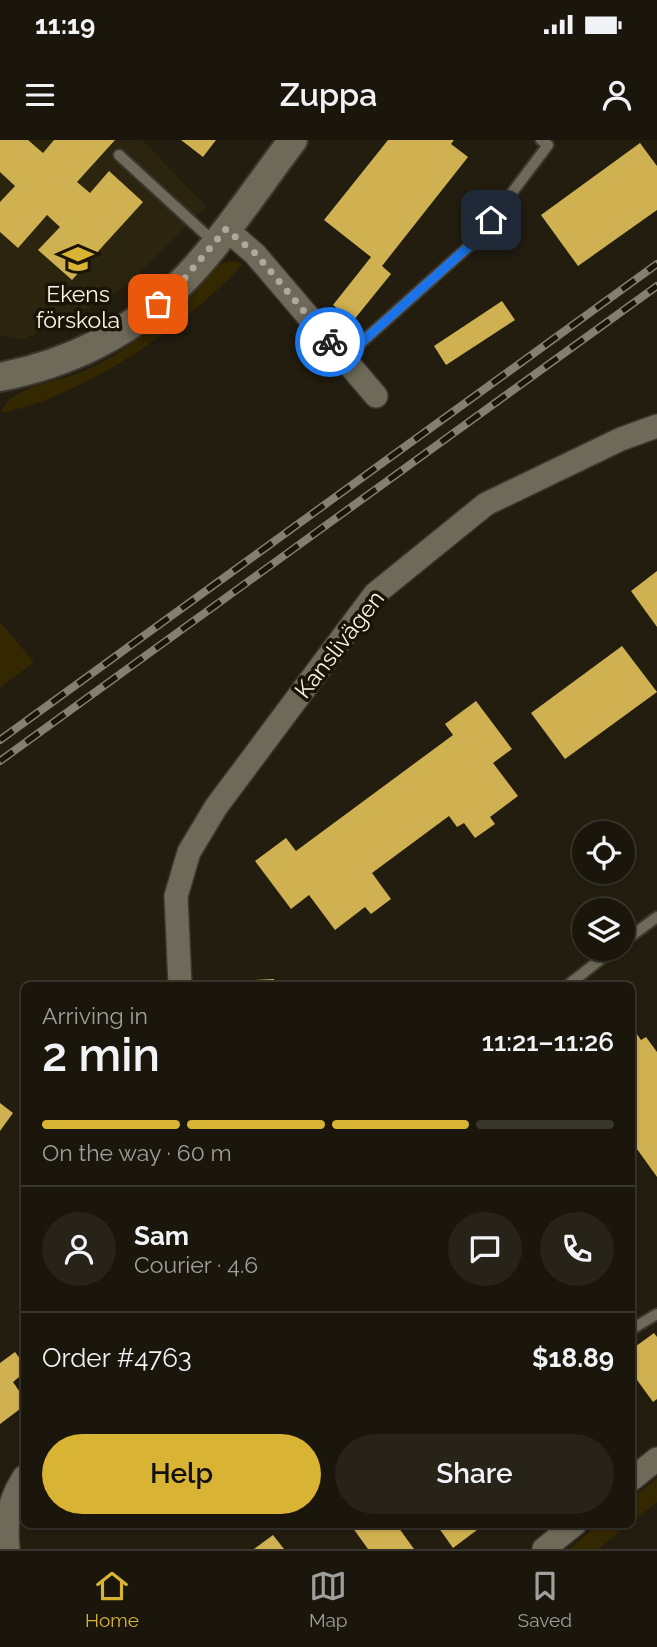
<!DOCTYPE html>
<html lang="en">
<head>
<meta charset="utf-8">
<style>
  body { margin:0; font-family:Raleway,sans-serif; background:#272319; color:#f1f3f6; height:100vh; display:flex; flex-direction:column; font-size:26px; white-space:nowrap }
  * { box-sizing:border-box; margin:0 }
  p { font-size:23px; color:#9f9f9d }
  .icon { flex:none; width:38px; height:38px; fill:none; stroke:currentColor; stroke-width:2; stroke-linecap:round; stroke-linejoin:round }
  .map { position:relative; flex:1; overflow:hidden }
  .side { position:absolute; left:21px; top:842px; width:614px; height:546px; display:flex; flex-direction:column; background:#1a160b; border-radius:10px; box-shadow:0 2px 5px #0004,0 0 0 2px #38352c }
  .side>* { flex:none }
  .buttons { position:absolute; left:572px; top:681px; display:grid; gap:14px }
  .buttons a { display:grid; place-items:center; width:63px; height:63px; border-radius:50%; background:#1a160b; box-shadow:0 2px 5px #0004,0 0 0 2px #38352c; font-size:35px }
  .pin { position:absolute; display:grid; place-items:center; width:60px; height:60px; color:#fff; margin:-30px; border-radius:14px; box-shadow:0 4px 10px #0006 }
  .courier { position:absolute; display:grid; place-items:center; width:70px; height:70px; margin:-35px; border:5px solid #1a73e8; border-radius:50%; background:#fff; color:#222; box-shadow:0 2px 9px #0007 }
  .headline em { font-style:normal; font-weight:600 }
  .headline div { display:flex; flex-direction:column-reverse }
  .headline { display:flex; align-items:center; justify-content:space-between; height:119px; padding:0 21px }
  h1 { font-size:46px; font-weight:600; line-height:52px }
  .bar { display:grid; grid-template-columns:repeat(4,1fr); gap:10px 7px; align-content:center; height:84px; padding:0 21px }
  .bar i { height:9px; border-radius:5px; background:#38352c }
  .bar .active { background:#d9b334 }
  .bar p { grid-column:span 4 }
  .line { display:flex; align-items:center; gap:18px; padding:0 21px; border-top:2px solid #38352c }
  .line div { flex:1 }
  .round { display:grid; place-items:center; flex:none; width:74px; height:74px; border-radius:37px; background:#272319 }
  .action { display:flex; gap:14px; margin-top:auto; padding:14px 21px }
  .action a { flex:1; height:80px; border-radius:42px; background:#d9b334; color:#111; font-size:28px; font-weight:600; line-height:80px; text-align:center }
  .action a+a { background:#272319; color:#f1f3f6 }
  .status { display:flex; justify-content:space-between; align-items:center; height:49px; padding:0 35px; background:#1a160b; direction:ltr }
  .status svg { height:19px; fill:currentColor }
  header { display:flex; justify-content:space-between; align-items:center; height:91px; padding:0 21px; background:#1a160b; font-size:32px; font-weight:600 }
  .menu { display:flex; justify-content:space-around; align-items:center; height:98px; border-top:2px solid #38352c; background:#1a160b; font-size:19px; color:#9f9f9d }
  .menu a { display:grid; justify-items:center; gap:4px }
  .menu .active { color:#d9b334 }
  .map>svg:first-child { display:block }
  .built { fill:#2b240e }
  .green { fill:#342800 }
  .building { fill:#d0b151 }
  .lines { fill:none; stroke-linecap:round; stroke-linejoin:round }
  .service-casing { stroke:#3b372f; stroke-width:14 }
  .minor-casing { stroke:#3b372f; stroke-width:26 }
  .tertiary-casing { stroke:#3b372f; stroke-width:32 }
  .service { stroke:#6e6958; stroke-width:10 }
  .minor { stroke:#6e6958; stroke-width:23 }
  .tertiary { stroke:#6e6958; stroke-width:28 }
  .rail-casing { stroke:#837f72; stroke-width:8 }
  .rail { stroke:#191406; stroke-width:5; stroke-dasharray:16; stroke-linecap:butt }
  .done { stroke:#ada99e; stroke-width:7; stroke-dasharray:0 12.6 }
  .route { stroke:#1a73e8; stroke-width:9 }
  .labels { text-anchor:middle; dominant-baseline:central; stroke-width:7; stroke-linejoin:round; paint-order:stroke }
  .poi-label { font-size:23px; fill:#f8f5eb; stroke:#191406 }
  .street-label { font-size:23px; fill:#f8f5eb; stroke:#191406 }
</style>
</head>
<body>
<div class="status"><b>11:19</b><svg viewBox="0 0 49 12"><path d="M0 12V9h3v3zM5 12V6h3v6zM10 12V3h3v9zM15 12V0h3v12zM26 1h20v11H26zM47 4h2v5h-2z"/></svg></div>
<header><svg class="icon" aria-label="menu" viewBox="0 0 24 24"><path d="M4 6h16M4 12h16M4 18h16"/></svg>Zuppa<svg class="icon" aria-label="person" viewBox="0 0 24 24"><circle cx="12" cy="8" r="4"/><path d="M4 21q1-7 8-7t8 7"/></svg></header>
<div class="map">
<svg width="657" height="1409" viewBox="0 0 657 1409">
  <rect width="100%" height="100%" fill="#221d0f"/>
  <path class="built" d="M0,0H142L206,66L127,146L56,186L20,200L0,195Z"/>
  <g class="green">
    <path d="M236,121L243,124C186,186 83,257 1,273C12,244 57,243 84,231C136,208 177,168 215,127L225,122Z"/>
    <path d="M0,482L34,522L0,548Z"/>
    <path d="M657,1338V1362L632,1382V1358Z"/>
    <path d="M599,1384H629L598,1409H569Z"/>
  </g>
  <g class="building">
    <path d="M0,0H28L43,13L54,0H115L77,42L90,53L109,31L143,62L72,140L38,110L60,87L47,75L18,108L0,92V62L15,46L0,32Z"/>
    <path d="M181,0H216L203,17Z"/>
    <path d="M388,0H454L451,4L468,17L382,126L391,134L353,181L333,165L371,117L324,80Z"/>
    <path d="M640,3L657,26V70L578,126L541,75Z"/>
    <path d="M502,161L515,180L446,225L434,206Z"/>
    <path d="M657,431V487L631,451Z"/>
    <path d="M622,506L657,552L565,619L531,573Z"/>
    <path d="M476,561L512,609L493,623L518,656L490,677L495,684L475,698L464,683L457,687L449,676L372,733L391,759L371,774L365,767L335,790L309,755L291,769L255,721L286,698L296,711L453,595L445,584Z"/>
    <path d="M274,839L275,845H214V842Z"/>
    <path d="M632,887L641,900L646,897L657,912V1037L632,1002Z"/>
    <path d="M0,963L13,973L0,991Z"/>
    <path d="M654,1193L657,1197V1259L653,1262L632,1233V1209Z"/>
    <path d="M15,1212L24,1224V1233L13,1242L24,1258V1266L0,1284V1223Z"/>
    <path d="M350,1384H396L414,1409H368Z"/>
    <path d="M436,1384H485L453,1408Z"/>
    <path d="M273,1395L284,1409H254Z"/>
  </g>
  <g class="lines">
    <g class="service-casing">
      <g id="service">
        <path d="M119,15L215,103"/>
        <path d="M344,218L477,99L548,5L541,0"/>
        <path d="M623,802L657,777"/>
        <path d="M568,845L615,808"/>
        <path d="M632,1189L657,1174"/>
      </g>
    </g>
    <g class="minor-casing">
      <g id="minor">
        <path d="M226,89L255,114L376,256"/>
        <path d="M180,845L176,756L189,712L216,667L375,454L486,364L621,299L657,286"/>
        <path d="M632,1339L657,1319"/>
        <path d="M8,1409C5,1382 9,1360 24,1337"/>
        <path d="M544,1409L575,1384"/>
      </g>
    </g>
    <g class="tertiary-casing">
      <path id="tertiary" d="M0,237C67,224 129,194 178,146C220,105 257,47 293,0"/>
    </g>
    <use href="#service" class="service"/>
    <use href="#minor" class="minor"/>
    <use href="#tertiary" class="tertiary"/>
    <g class="rail-casing">
      <g id="rail">
        <path d="M0,600L657,124"/>
        <path d="M0,621L657,146"/>
      </g>
    </g>
    <use href="#rail" class="rail"/>
  </g>
  <g class="lines">
    <path class="done" d="M158,164L178,146L226,89L256,114L330,202"/>
    <path class="route" d="M330,202L344,218L477,99L491,80"/>
  </g>
  <defs>
    <g id="school-bare" transform="scale(2.415)"><path d="M0-5L7-2L0 1L-7-2ZM-4 1L0 2.5L4 1V4Q0 6-4 4Z" fill="#d9b334" stroke="#191406" stroke-width="2.5" paint-order="stroke"/></g>
  </defs>
  <g fill-rule="evenodd">
    <use href="#school-bare" x="78" y="119"/>
  </g>
  <g class="labels">
    <g class="poi-label">
      <text x="78" y="153">Ekens<tspan x="78" dy="26">förskola</tspan></text>
    </g>
    <g class="street-label">
      <text transform="translate(339 504) rotate(-52)">Kanslivägen</text>
    </g>
  </g>
</svg>
<div class="buttons">
<a><svg class="icon" aria-label="locate" viewBox="0 0 24 24"><circle cx="12" cy="12" r="6"/><path d="M12 2v4M12 18v4M2 12h4M18 12h4"/></svg></a>
<a><svg class="icon" aria-label="layers" viewBox="0 0 24 24"><path d="M12 4l9 5-9 5-9-5zM3 14l9 5 9-5"/></svg></a>
</div>
<div class="pin" style="left:158px;top:164px;background:#ea580c"><svg class="icon" aria-label="bag" viewBox="0 0 24 24"><path d="M5 8h14l-1 12H6zM9 8a3 3 0 0 1 6 0"/></svg></div>
<div class="pin" style="left:491px;top:80px;background:#1f2937"><svg class="icon" aria-label="home" viewBox="0 0 24 24"><path d="M3 11l9-7 9 7M6 9v11h12V9"/></svg></div>
<div class="courier" style="left:330px;top:202px"><svg class="icon" aria-label="bike" viewBox="0 0 24 24"><circle cx="6" cy="16" r="4"/><circle cx="18" cy="16" r="4"/><path d="M6 16l4-8h5l3 8M10 8l3 8H6M13 5h3"/></svg></div>
<section class="side">
<div class="headline"><div><h1>2 min</h1><p>Arriving in</p></div><em>11:21–11:26</em></div>
<div class="bar"><i class="active"></i><i class="active"></i><i class="active"></i><i></i><p>On the way · 60 m</p></div>
<div class="line" style="height:126px"><a class="round"><svg class="icon" aria-label="person" viewBox="0 0 24 24"><circle cx="12" cy="8" r="4"/><path d="M4 21q1-7 8-7t8 7"/></svg></a><div><b>Sam</b><p>Courier · 4.6</p></div><a class="round"><svg class="icon" aria-label="chat" viewBox="0 0 24 24"><path d="M4 5h16v11H9l-5 4z"/></svg></a><a class="round"><svg class="icon" aria-label="phone" viewBox="0 0 24 24"><path d="M5 4h4l2 5-3 2q2 4 5 5l2-3 5 2v4C11 20 4 13 5 4z"/></svg></a></div>
<div class="line" style="height:91px"><div>Order #4763</div><b>$18.89</b></div>
<div class="action"><a>Help</a><a>Share</a></div>
</section>
</div>
<nav class="menu">
<a class="active"><svg class="icon" aria-label="home" viewBox="0 0 24 24"><path d="M3 11l9-7 9 7M6 9v11h12V9"/></svg>Home</a>
<a><svg class="icon" aria-label="map" viewBox="0 0 24 24"><path d="M3 6l6-2 6 2 6-2v14l-6 2-6-2-6 2zM9 4v14M15 6v14"/></svg>Map</a>
<a><svg class="icon" aria-label="saved" viewBox="0 0 24 24"><path d="M7 4h10v16l-5-4-5 4z"/></svg>Saved</a>
</nav>
</body>
</html>
